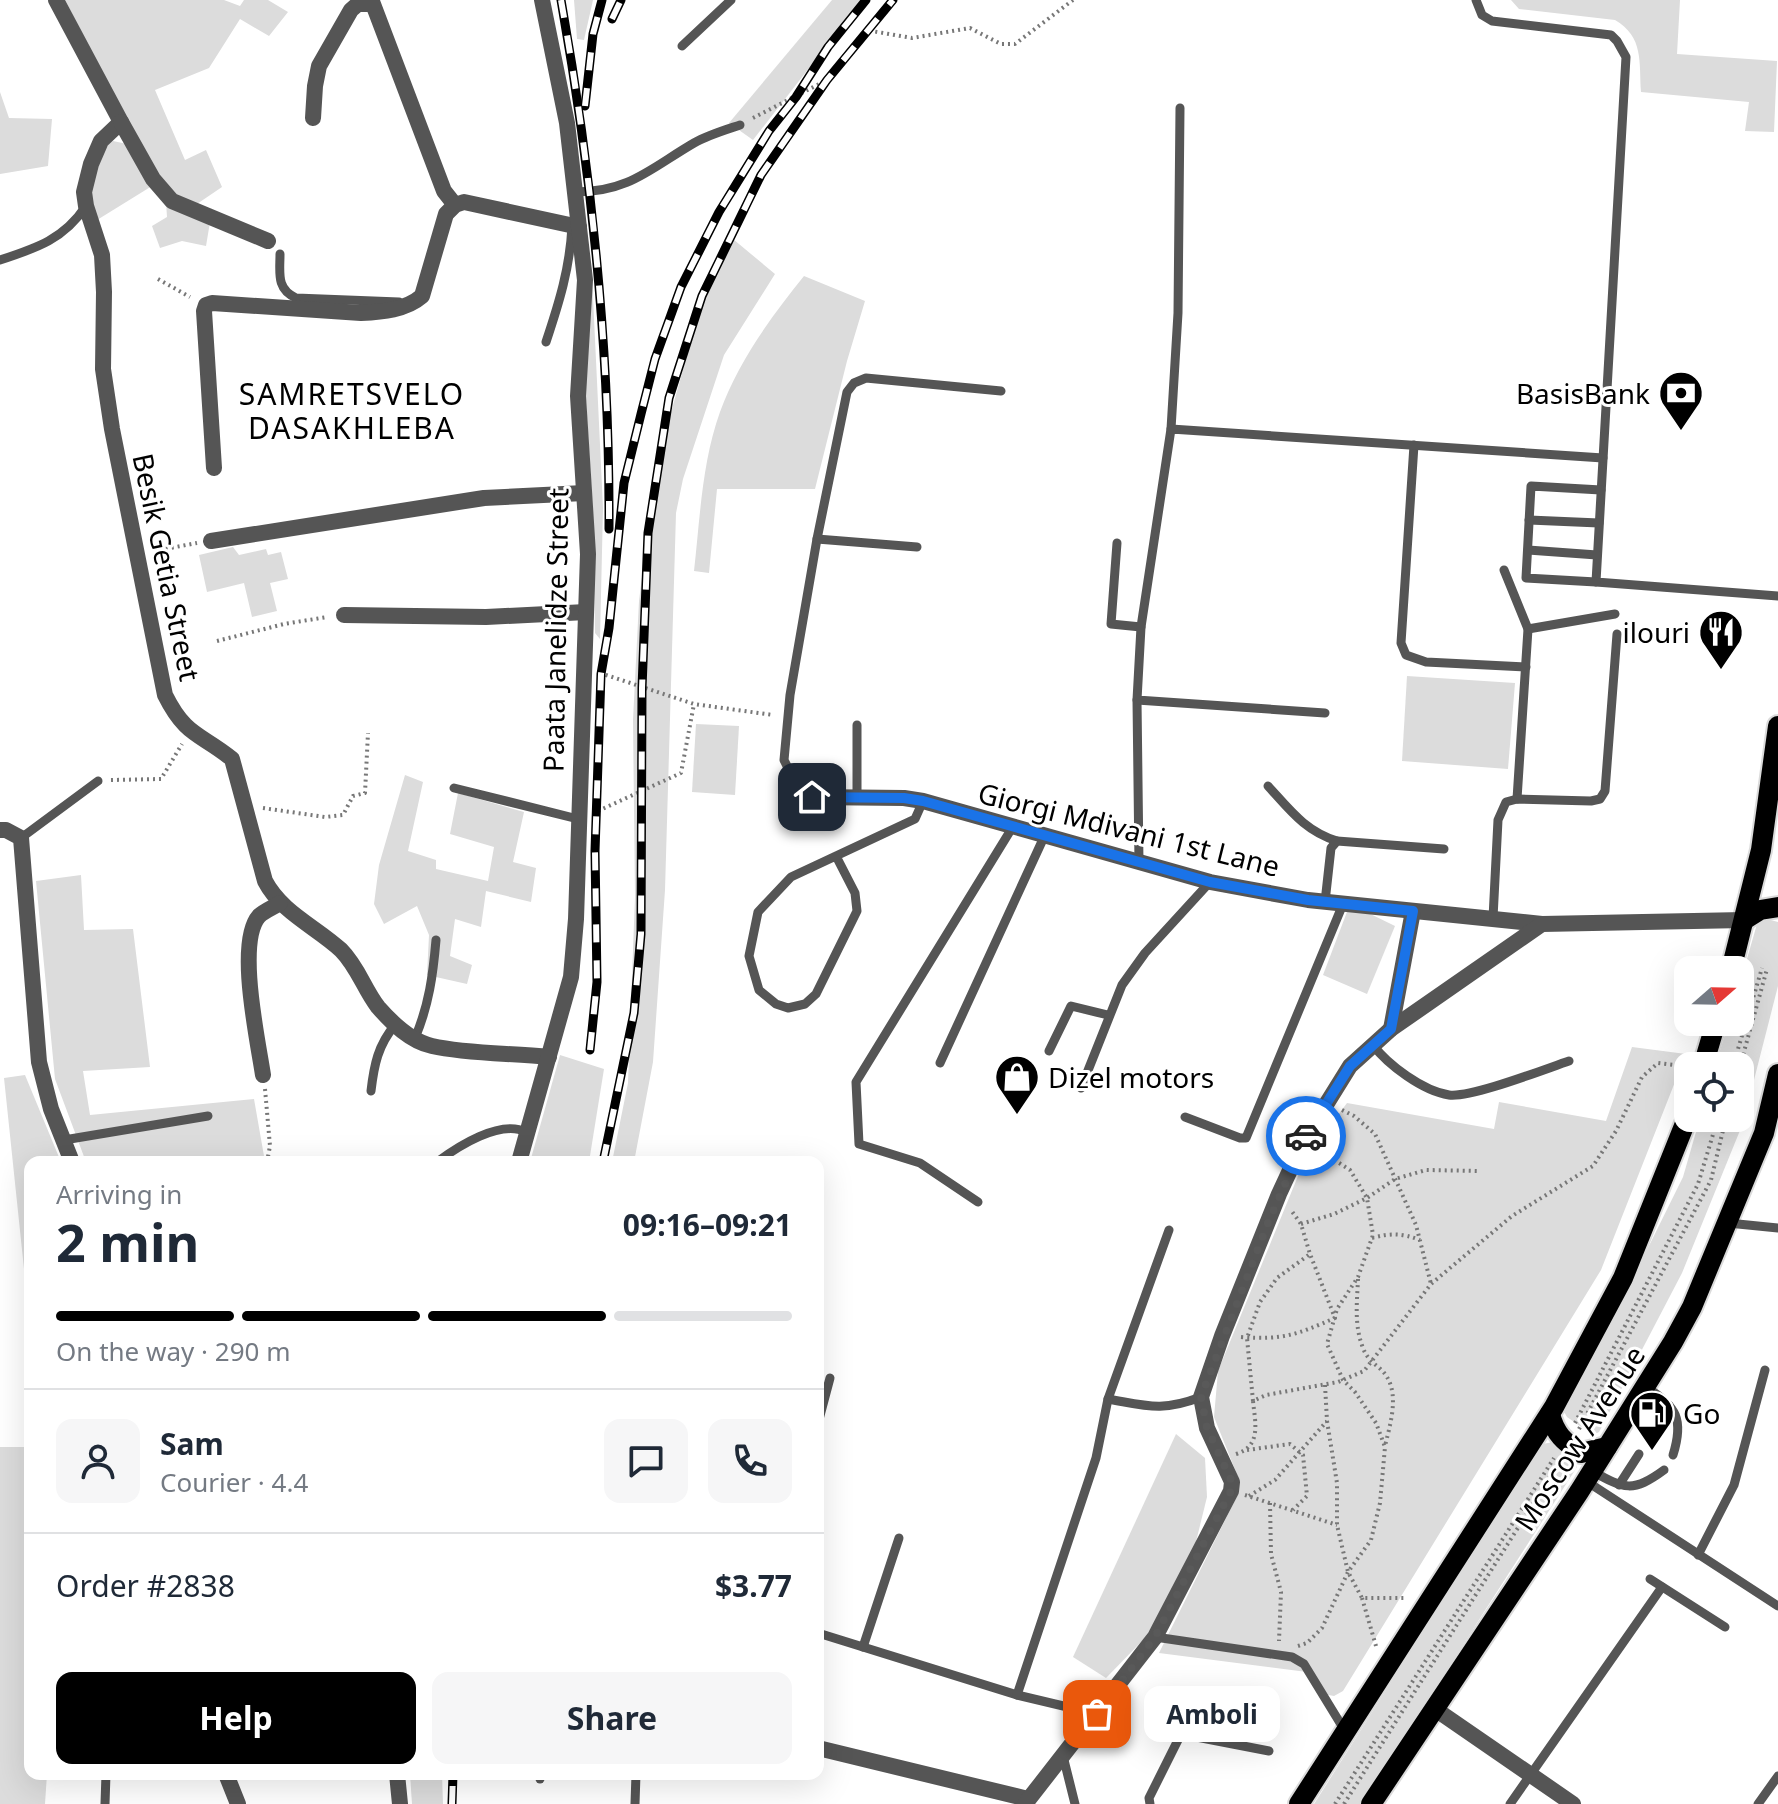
<!DOCTYPE html>
<html lang="en">
<head>
<meta charset="utf-8">
<style>
  body { margin:0; font-family:"Noto Sans",sans-serif; background:#f6f6f7; color:#1f2937; height:100vh; display:flex; flex-direction:column; font-size:30px; white-space:nowrap }
  * { box-sizing:border-box; margin:0 }
  p { font-size:26px; color:#747a83 }
  .icon { flex:none; width:44px; height:44px; fill:none; stroke:currentColor; stroke-width:2; stroke-linecap:round; stroke-linejoin:round }
  .map { position:relative; flex:1; overflow:hidden }
  .side { position:absolute; left:24px; top:1156px; width:800px; height:624px; display:flex; flex-direction:column; background:#fff; border-radius:16px; box-shadow:0 8px 32px #0002 }
  .side>* { flex:none }
  .needle { width:52px; rotate:70deg }
  .fabs { position:absolute; left:1674px; top:956px; display:grid; gap:16px }
  .fabs a { display:grid; place-items:center; width:80px; height:80px; border-radius:16px; background:#fff; box-shadow:0 8px 32px #0002; font-size:40px }
  .pin { position:absolute; display:grid; place-items:center; width:68px; height:68px; color:#fff; margin:-34px; border-radius:16px; box-shadow:0 4px 12px #0006 }
  .courier { position:absolute; display:grid; place-items:center; width:80px; height:80px; margin:-40px; border:6px solid #1a73e8; border-radius:50%; background:#fff; color:#222; box-shadow:0 2px 10px #0007 }
  .bubble { position:absolute; height:56px; border-radius:16px; background:#fff; box-shadow:0 8px 32px #0002; font-size:26px; font-weight:700; line-height:56px; text-align:center }
  .head em { font-style:normal; font-weight:700 }
  .head div { display:flex; flex-direction:column-reverse }
  .head { display:flex; align-items:center; justify-content:space-between; height:136px; padding:0 32px }
  h1 { font-size:52px; font-weight:700; line-height:60px }
  .bar { display:grid; grid-template-columns:repeat(4,1fr); gap:12px 8px; align-content:center; height:96px; padding:0 32px }
  .bar i { height:10px; border-radius:6px; background:#e0e1e3 }
  .bar .active { background:#000 }
  .bar p { grid-column:span 4 }
  .line { display:flex; align-items:center; gap:20px; padding:0 32px; border-top:2px solid #e0e1e3 }
  .line div { flex:1 }
  .round { display:grid; place-items:center; flex:none; width:84px; height:84px; border-radius:16px; background:#f6f6f7 }
  .primary-button { display:flex; gap:16px; margin-top:auto; padding:16px 32px }
  .primary-button a { flex:1; height:92px; border-radius:16px; background:#000; color:#fff; font-size:32px; font-weight:700; line-height:92px; text-align:center }
  .primary-button a+a { background:#f6f6f7; color:#1f2937 }
  .map>svg:first-child { display:block }
  .green { fill:#dcdcdc }
  .lines { fill:none; stroke-linecap:round; stroke-linejoin:round }
  .primary-casing { stroke:#dbdbdb; stroke-width:24 }
  .path { stroke:#777; stroke-width:4; stroke-dasharray:2 4; stroke-linecap:butt }
  .lane { stroke:#555; stroke-width:9 }
  .street { stroke:#555; stroke-width:16 }
  .primary { stroke:#000; stroke-width:20 }
  .rail-casing { stroke:#000; stroke-width:9 }
  .rail { stroke:#fff; stroke-width:6; stroke-dasharray:18; stroke-linecap:butt }
  .done { stroke:#595959; stroke-width:8; stroke-dasharray:0 14.4 }
  .route { stroke:#1a73e8; stroke-width:10 }
  .labels { text-anchor:middle; dominant-baseline:central; stroke-width:6; stroke-linejoin:round; paint-order:stroke }
  .poi-label { font-size:28px; fill:#000; stroke:#fff; text-anchor:end }
  .street-label { font-size:28px; fill:#000; stroke:#fff }
  .neighbourhood-label { font-size:30px; letter-spacing:2px; fill:#000; stroke:#fff }
</style>
</head>
<body>
<div class="map">
<svg width="1778" height="1804" viewBox="0 0 1778 1804">
  <rect width="100%" height="100%" fill="#fff"/>
  <g class="green">
    <path d="M65,0H224L240,6L244,0H268L288,12L269,36L240,19L209,68L155,90L185,160L206,150L222,187L194,206L172,195L158,180Z"/>
    <path d="M574,0H593L584,40L577,39Z"/>
    <path d="M832,0H862L753,140L729,123Z"/>
    <path d="M1511,0H1680L1677,54L1777,61L1774,132L1745,131L1749,102L1641,92C1639,62 1644,37 1615,20L1519,9Z"/>
    <path d="M0,92L9,118L52,119L48,166L0,174Z"/>
    <path d="M113,141L127,144L152,186L97,220C94,212 89,203 90,194C90,180 101,149 113,141Z"/>
    <path d="M166,202L210,222L206,246L182,241L160,248L152,226L167,217Z"/>
    <path d="M733,239L775,274L724,355L683,479L676,513L665,890L653,1062L634,1162H612L628,1083L635,897L633,720L639,601L656,466L702,302Z"/>
    <path d="M592,276L603,508L600,639L595,633L593,513L585,384Z"/>
    <path d="M804,276L865,301L847,361L815,489H717L709,573L694,571C700,518 702,462 720,412C738,362 771,317 804,276Z"/>
    <path d="M233,547L239,555L266,549L268,555L281,552L288,579L270,583L277,611L252,617L244,583L207,592L199,555Z"/>
    <path d="M1407,676L1515,683L1508,769L1402,761Z"/>
    <path d="M696,724L739,726L735,795L692,792Z"/>
    <path d="M405,775L423,782L408,851L436,860V869L488,881L494,847L450,834L458,793L524,812L513,862L536,868L531,902L486,891L481,927L455,919L450,956L472,965L467,984L427,975L429,935L417,906L384,924L374,904L379,865Z"/>
    <path d="M81,875L84,930L133,929L150,1067L83,1071L90,1115L254,1099L264,1156L209,1162H86L55,1079L36,881Z"/>
    <path d="M1350,904L1395,926L1367,994L1323,975Z"/>
    <path d="M1767,919L1778,922V986L1743,1123L1682,1273L1599,1432L1593,1435L1567,1417L1563,1410L1601,1343L1683,1177L1700,1118H1740V1066H1715L1729,1022H1740V983L1757,924Z"/>
    <path d="M1632,1047L1686,1054L1601,1270L1343,1691L1334,1696L1323,1694L1307,1672L1159,1653L1239,1492L1238,1477L1214,1417L1218,1371L1305,1159L1347,1103L1494,1129L1499,1102L1606,1121Z"/>
    <path d="M560,1055L604,1069L589,1162H530Z"/>
    <path d="M25,1075L61,1162H30V1326L4,1078Z"/>
    <path d="M1176,1434L1205,1458L1207,1497L1189,1570L1143,1640L1106,1678L1073,1657Z"/>
    <path d="M1554,1442L1576,1458L1577,1467L1361,1804H1314L1542,1444Z"/>
    <path d="M30,1447V1774H47L45,1804H0V1447Z"/>
    <path d="M410,1774H442L443,1804H412Z"/>
  </g>
  <g class="lines">
    <g class="primary-casing">
      <g id="primary">
        <path d="M1744,920L1760,910L1778,907"/>
        <path d="M1731,970L1761,850L1778,726"/>
        <path d="M1703,1066L1716,1022"/>
        <path d="M1550,1414C1555,1434 1564,1442 1581,1453L1607,1447"/>
        <path d="M1299,1804L1554,1407L1623,1278L1688,1116"/>
        <path d="M1371,1804L1579,1492L1673,1342L1692,1307L1764,1133L1778,1074"/>
      </g>
    </g>
    <g class="path">
      <path d="M753,118L827,80L866,30L912,38L970,28L1001,44H1015L1073,0"/>
      <path d="M158,279L190,297"/>
      <path d="M154,551L197,543"/>
      <path d="M217,641L284,624L327,617"/>
      <path d="M600,673L694,704L773,715"/>
      <path d="M111,780L161,779L182,744"/>
      <path d="M263,808L325,817L343,815L353,796L365,793L368,733"/>
      <path d="M598,811L681,773L694,704"/>
      <path d="M1733,1066L1762,968"/>
      <path d="M1740,1066L1767,969"/>
      <path d="M265,1089L270,1146L267,1162"/>
      <path d="M1342,1110L1354,1116L1375,1134L1416,1225L1431,1284"/>
      <path d="M1301,1224L1334,1214L1367,1198L1395,1179L1426,1170L1480,1171"/>
      <path d="M1372,1238C1390,1233 1402,1233 1420,1240"/>
      <path d="M1358,1279C1357,1303 1354,1325 1363,1348C1369,1364 1380,1365 1387,1377C1399,1397 1390,1425 1385,1446"/>
      <path d="M1241,1337C1283,1340 1296,1335 1335,1318L1310,1254L1301,1224L1291,1210"/>
      <path d="M1325,1385L1327,1421L1337,1483V1525L1348,1572L1362,1598H1407"/>
      <path d="M1253,1401L1247,1338L1260,1302L1277,1278L1310,1254"/>
      <path d="M1575,1423L1698,1184L1718,1118"/>
      <path d="M1579,1429L1711,1180L1726,1118"/>
      <path d="M1247,1450L1290,1444L1303,1455L1307,1496L1293,1510"/>
      <path d="M1236,1454C1262,1446 1255,1422 1253,1401L1266,1395L1338,1382L1364,1371L1431,1284L1512,1216L1593,1166L1616,1131L1642,1077L1658,1063L1683,1066"/>
      <path d="M1245,1495L1337,1525"/>
      <path d="M1249,1496L1275,1480L1327,1421"/>
      <path d="M1270,1503L1271,1554L1281,1592L1279,1641"/>
      <path d="M1362,1598L1376,1646"/>
      <path d="M1298,1646L1307,1643L1322,1628L1348,1572L1371,1540L1380,1503L1385,1447L1376,1423L1355,1392L1343,1380L1327,1344L1337,1309L1358,1277L1373,1235L1367,1198L1350,1170L1319,1150"/>
      <path d="M1335,1804L1554,1458"/>
      <path d="M1344,1804L1560,1461"/>
    </g>
    <g class="lane">
      <path d="M1476,0L1482,15L1492,21L1611,35L1617,41L1626,57L1596,582L1778,596"/>
      <path d="M682,46L731,0"/>
      <path d="M576,192C629,192 651,168 694,143C708,135 725,130 740,125"/>
      <path d="M280,254C280,273 276,289 296,298L399,302L403,306"/>
      <path d="M0,260C37,248 64,239 86,206"/>
      <path d="M546,342C559,303 570,268 572,226"/>
      <path d="M1171,429L1178,313L1180,108"/>
      <path d="M1414,445L1401,643L1406,655L1426,662L1526,667"/>
      <path d="M1529,520L1599,523"/>
      <path d="M817,539L917,547"/>
      <path d="M1117,543L1111,624L1141,627"/>
      <path d="M1528,550L1597,555"/>
      <path d="M1504,570L1528,629L1517,799"/>
      <path d="M1596,582L1526,578L1531,486L1601,490"/>
      <path d="M1528,629L1615,614"/>
      <path d="M1137,700L1139,863"/>
      <path d="M1325,713L1137,700L1141,627L1171,429L1603,458"/>
      <path d="M1268,786C1290,810 1305,831 1337,841"/>
      <path d="M454,788L578,819"/>
      <path d="M801,794L784,760L790,695L817,539L847,392L854,383L866,378L1001,391"/>
      <path d="M857,798V725"/>
      <path d="M21,838L98,781"/>
      <path d="M836,856L855,893L857,911L816,994L805,1004L788,1008L776,1004L759,990L749,956L758,912L791,877L915,819L923,801"/>
      <path d="M1325,902L1331,848L1337,841L1444,849"/>
      <path d="M1493,918L1498,820L1506,802L1517,799L1591,801L1600,799L1605,791L1617,634"/>
      <path d="M415,1038C429,1005 433,975 436,940"/>
      <path d="M1373,1045C1388,1065 1423,1091 1449,1095C1471,1098 1545,1069 1569,1061"/>
      <path d="M1049,1051L1071,1006L1108,1015"/>
      <path d="M940,1063L1044,837"/>
      <path d="M1081,1088L1122,985L1145,953L1210,882"/>
      <path d="M371,1091C374,1065 378,1045 395,1025"/>
      <path d="M1185,1117L1240,1138H1246L1343,904"/>
      <path d="M64,1140L208,1116"/>
      <path d="M437,1162C457,1147 500,1119 526,1132"/>
      <path d="M978,1202L920,1163L859,1144L856,1082L1012,828"/>
      <path d="M1728,1223L1778,1228"/>
      <path d="M1646,1387C1677,1406 1684,1420 1673,1455"/>
      <path d="M1108,1399C1148,1406 1161,1412 1201,1397"/>
      <path d="M818,1423L830,1378"/>
      <path d="M1648,1439L1669,1405"/>
      <path d="M1592,1471C1624,1489 1633,1493 1664,1470"/>
      <path d="M1586,1481L1778,1606"/>
      <path d="M1619,1485L1639,1454"/>
      <path d="M1698,1555L1734,1485L1765,1370"/>
      <path d="M1650,1579L1725,1627"/>
      <path d="M818,1633L1017,1695L1097,1714"/>
      <path d="M1155,1637L1292,1657L1304,1664L1345,1731"/>
      <path d="M863,1647L899,1538"/>
      <path d="M1017,1695L1096,1458L1108,1399L1169,1230"/>
      <path d="M1063,1756L1075,1804"/>
      <path d="M540,1774V1779"/>
      <path d="M105,1804L106,1774"/>
      <path d="M635,1804L636,1774"/>
      <path d="M1150,1804L1149,1798L1181,1734L1269,1751"/>
      <path d="M1510,1804L1662,1587"/>
      <path d="M1758,1804L1778,1776"/>
    </g>
    <g class="street">
      <path d="M56,0L121,122L101,141L91,164L84,192L86,206L102,255L104,292L103,369L112,429L165,695C186,737 200,733 232,759L265,881C281,912 316,927 341,950C358,967 364,989 378,1007C392,1023 410,1041 432,1046C467,1054 512,1053 549,1057"/>
      <path d="M313,118L315,86L319,66L351,10L358,4H373L444,191L455,205"/>
      <path d="M121,122L153,179L172,201L268,241"/>
      <path d="M214,468L204,311L206,305L212,303L361,313C382,312 406,310 422,296L446,214L455,205L464,202L579,227"/>
      <path d="M211,541L484,498L584,493"/>
      <path d="M344,615L486,617L586,612"/>
      <path d="M801,794L812,797L904,798L923,801L1210,882L1308,900L1542,924"/>
      <path d="M0,830H6L21,838L39,1062L51,1109L72,1162"/>
      <path d="M1391,1029L1413,911"/>
      <path d="M263,1075C258,1041 236,942 259,916C264,911 274,907 280,903"/>
      <path d="M519,1162L571,977L576,919L588,554L578,396L585,280L567,123L542,0"/>
      <path d="M1435,1709L1573,1804"/>
      <path d="M818,1748L1028,1799"/>
      <path d="M226,1774L238,1804"/>
      <path d="M397,1774L400,1804"/>
      <path d="M1025,1804L1155,1637L1231,1491L1232,1482L1207,1428L1201,1397L1222,1336L1279,1194L1304,1140L1350,1066L1391,1029L1542,924L1744,920"/>
    </g>
    <use href="#primary" class="primary"/>
    <g class="rail-casing">
      <g id="rail">
        <path d="M561,0C592,175 610,351 609,529"/>
        <path d="M612,19L621,0"/>
        <path d="M585,106L593,34L602,0"/>
        <path d="M590,1050L597,982L595,851L601,674L609,628L624,483L641,414L655,359L681,287L719,212L769,131L796,97L828,47L866,0"/>
        <path d="M603,1162L634,1013L641,934L642,688L648,533L669,398L702,296L761,175L827,80L893,0"/>
        <path d="M452,1804L453,1774"/>
      </g>
    </g>
    <use href="#rail" class="rail"/>
  </g>
  <g class="lines">
    <path class="done" d="M1097,1714L1155,1637L1231,1491L1232,1482L1207,1428L1201,1397L1268,1223L1306,1136"/>
    <path class="route" d="M812,797L904,798L923,801L1210,882L1308,900L1413,911L1391,1029L1350,1066L1306,1136"/>
  </g>
  <defs>
    <g id="bank-pin" transform="scale(2.3)"><path d="M0 17L-7.5 6A9.5 9.5 0 1 1 7.5 6Z" fill="#000" stroke="#fff"/><path d="M-6-4H6V4H-6ZM0-2.3a2.3 2.3 0 1 0 0 4.6a2.3 2.3 0 1 0 0-4.6Z" fill="#fff"/></g>
    <g id="restaurant-pin" transform="scale(2.3)"><path d="M0 17L-7.5 6A9.5 9.5 0 1 1 7.5 6Z" fill="#000" stroke="#fff"/><path d="M-5-6h1v4h1v-4h1v4h1v-4h1v5L-1.5 .5V6h-2V.5L-5-1ZM5-6V6H3V1.5H1.5Q1.5-4 5-6Z" fill="#fff"/></g>
    <g id="shop-pin" transform="scale(2.3)"><path d="M0 17L-7.5 6A9.5 9.5 0 1 1 7.5 6Z" fill="#000" stroke="#fff"/><path d="M-5-2.5h2.3a2.7 3.5 0 0 1 5.4 0H5L5.5 6h-11ZM-1.5-2.5h3a1.5 2.3 0 0 0-3 0Z" fill="#fff"/></g>
    <g id="fuel-pin" transform="scale(2.3)"><path d="M0 17L-7.5 6A9.5 9.5 0 1 1 7.5 6Z" fill="#000" stroke="#fff"/><path d="M-5.5-6h7V0h2V4h1.3V-2.5L3-4.5l.8-.8L6-3V5H2.5V1h-1V6h-7ZM-4.2-4.7v3.2H.2V-4.7Z" fill="#fff"/></g>
  </defs>
  <g fill-rule="evenodd">
    <use href="#bank-pin" x="1681" y="393"/>
    <use href="#restaurant-pin" x="1721" y="632"/>
    <use href="#shop-pin" x="1017" y="1077"/>
    <use href="#fuel-pin" x="1652" y="1413"/>
  </g>
  <g class="labels">
    <g class="poi-label">
      <text x="1650" y="393">BasisBank</text>
      <text x="1690" y="632">ilouri</text>
      <text x="1048" y="1077" text-anchor="start">Dizel motors</text>
      <text x="1683" y="1413" text-anchor="start">Go</text>
    </g>
    <g class="street-label">
      <text transform="translate(167 567) rotate(78)">Besik Getia Street</text>
      <text transform="translate(555 630) rotate(-89)">Paata Janelidze Street</text>
      <text transform="translate(1129 829) rotate(14)">Giorgi Mdivani 1st Lane</text>
      <text transform="translate(1579 1438) rotate(-57)">Moscow Avenue</text>
    </g>
    <g class="neighbourhood-label">
      <text x="352" y="393">SAMRETSVELO<tspan x="352" dy="34">DASAKHLEBA</tspan></text>
    </g>
  </g>
</svg>
<div class="fabs">
<a><svg class="needle" viewBox="-14 -14 28 28"><path d="M0-13l5 13h-10z" fill="#e53935"/><path d="M0 13l5-13h-10z" fill="#747a83"/></svg></a>
<a><svg class="icon" aria-label="locate" viewBox="0 0 24 24"><circle cx="12" cy="12" r="6"/><path d="M12 2v4M12 18v4M2 12h4M18 12h4"/></svg></a>
</div>
<div class="pin" style="left:1097px;top:1714px;background:#ea580c"><svg class="icon" aria-label="bag" viewBox="0 0 24 24"><path d="M5 8h14l-1 12H6zM9 8a3 3 0 0 1 6 0"/></svg></div>
<div class="pin" style="left:812px;top:797px;background:#1f2937"><svg class="icon" aria-label="home" viewBox="0 0 24 24"><path d="M3 11l9-7 9 7M6 9v11h12V9"/></svg></div>
<div class="courier" style="left:1306px;top:1136px"><svg class="icon" aria-label="car" viewBox="0 0 24 24"><path d="M5 17H2v-5l4-1 3-4h7l3 4 3 1v5h-3M9 17h6M6 11h13"/><circle cx="7" cy="17" r="2"/><circle cx="17" cy="17" r="2"/></svg></div>
<div class="bubble" style="left:1144px;top:1686px;width:136px">Amboli</div>
<section class="side">
<div class="head"><div><h1>2 min</h1><p>Arriving in</p></div><em>09:16–09:21</em></div>
<div class="bar"><i class="active"></i><i class="active"></i><i class="active"></i><i></i><p>On the way · 290 m</p></div>
<div class="line" style="height:144px"><a class="round"><svg class="icon" aria-label="person" viewBox="0 0 24 24"><circle cx="12" cy="8" r="4"/><path d="M4 21q1-7 8-7t8 7"/></svg></a><div><b>Sam</b><p>Courier · 4.4</p></div><a class="round"><svg class="icon" aria-label="chat" viewBox="0 0 24 24"><path d="M4 5h16v11H9l-5 4z"/></svg></a><a class="round"><svg class="icon" aria-label="phone" viewBox="0 0 24 24"><path d="M5 4h4l2 5-3 2q2 4 5 5l2-3 5 2v4C11 20 4 13 5 4z"/></svg></a></div>
<div class="line" style="height:104px"><div>Order #2838</div><b>$3.77</b></div>
<div class="primary-button"><a>Help</a><a>Share</a></div>
</section>
</div>
</body>
</html>
